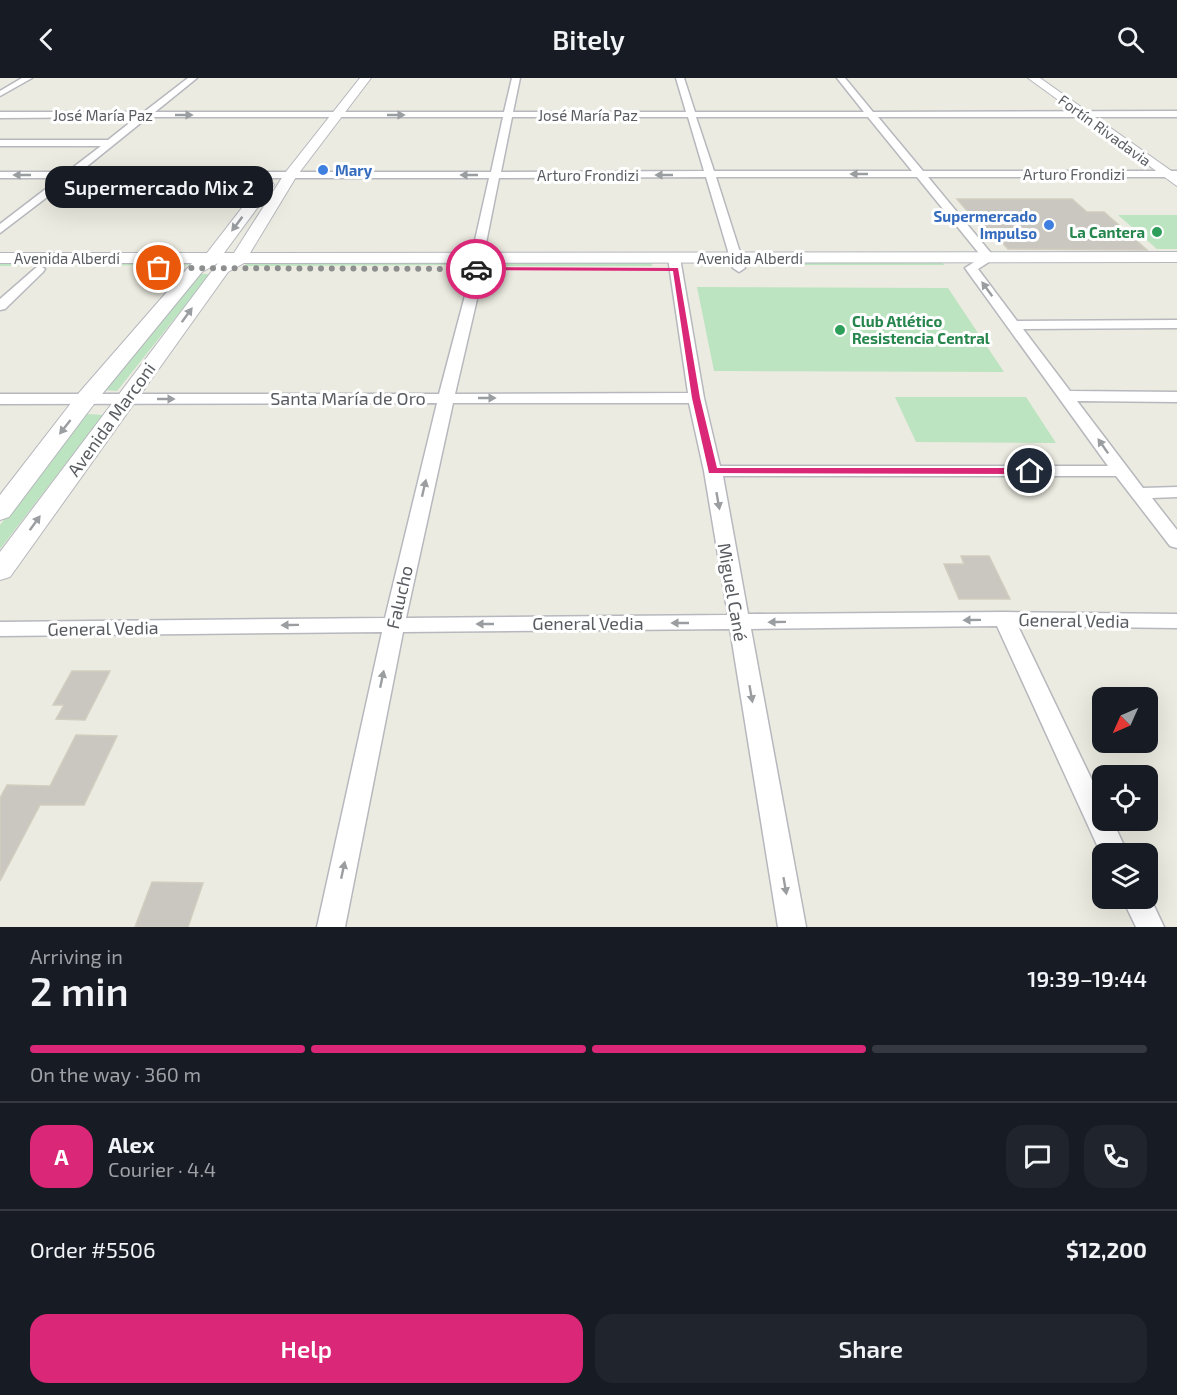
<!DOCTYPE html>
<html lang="en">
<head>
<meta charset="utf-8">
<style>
  body { margin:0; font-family:"Exo 2",sans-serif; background:#20242c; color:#f1f3f6; height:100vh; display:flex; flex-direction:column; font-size:22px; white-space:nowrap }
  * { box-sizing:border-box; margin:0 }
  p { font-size:20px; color:#9ea1a6 }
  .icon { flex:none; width:33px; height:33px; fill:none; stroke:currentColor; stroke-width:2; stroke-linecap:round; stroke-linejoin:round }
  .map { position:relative; height:849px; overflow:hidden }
  .drawer { display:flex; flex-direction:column; background:#171b24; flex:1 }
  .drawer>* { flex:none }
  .needle { width:39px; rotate:225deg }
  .fabs { position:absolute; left:1092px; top:609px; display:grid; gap:12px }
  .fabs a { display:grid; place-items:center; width:66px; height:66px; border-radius:12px; background:#171b24; box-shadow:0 6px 24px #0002; font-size:30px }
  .pin { position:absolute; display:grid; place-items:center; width:51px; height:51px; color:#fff; margin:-26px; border:3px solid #fff; border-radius:50%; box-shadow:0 2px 6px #0007 }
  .courier { position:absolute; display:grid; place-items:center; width:60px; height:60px; margin:-30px; border:4px solid #db2777; border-radius:50%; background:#fff; color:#222; box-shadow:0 2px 8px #0007 }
  .bubble { position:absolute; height:42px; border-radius:18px; background:#171b24; box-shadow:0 6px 24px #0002; font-size:20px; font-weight:600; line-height:42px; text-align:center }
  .overview em { font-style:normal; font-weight:600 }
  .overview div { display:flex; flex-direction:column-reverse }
  .overview { display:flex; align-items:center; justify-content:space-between; height:102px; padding:0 30px }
  h1 { font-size:39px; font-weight:600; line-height:45px }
  .bar { display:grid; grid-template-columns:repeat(4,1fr); gap:9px 6px; align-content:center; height:72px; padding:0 30px }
  .bar i { height:8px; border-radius:4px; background:#363941 }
  .bar .current { background:#db2777 }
  .bar p { grid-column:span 4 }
  .line { display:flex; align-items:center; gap:15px; padding:0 30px; border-top:2px solid #363941 }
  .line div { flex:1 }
  .round { display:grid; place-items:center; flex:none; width:63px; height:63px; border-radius:18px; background:#20242c }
  .button { display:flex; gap:12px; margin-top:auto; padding:12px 30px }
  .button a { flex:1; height:69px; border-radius:18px; background:#db2777; color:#fff; font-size:24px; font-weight:600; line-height:69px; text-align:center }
  .button a+a { background:#20242c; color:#f1f3f6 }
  header { display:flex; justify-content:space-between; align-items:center; height:78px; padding:0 30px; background:#171b24; font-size:27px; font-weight:600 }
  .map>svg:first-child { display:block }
  .green { fill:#bde4c0 }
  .building { fill:#c9c7c0; stroke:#d1cdbf; stroke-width:1.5 }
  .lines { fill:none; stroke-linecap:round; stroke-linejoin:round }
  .street-casing { stroke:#b6b8bd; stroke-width:3 }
  .secondary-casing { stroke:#b5b7bd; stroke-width:2 }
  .street { fill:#fff; fill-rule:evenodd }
  .secondary { fill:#fff; fill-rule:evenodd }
  .oneway { fill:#9b9ea1 }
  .route { fill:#db2777 }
  .done { stroke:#8c8f8e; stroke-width:6; stroke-dasharray:0 10.8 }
  .shop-dot { fill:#3f7fe0; stroke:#fff; stroke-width:2 }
  .leisure-dot { fill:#2e9e5b; stroke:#fff; stroke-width:2 }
  .labels { text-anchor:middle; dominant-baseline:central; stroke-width:6; stroke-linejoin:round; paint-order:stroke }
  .far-street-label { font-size:15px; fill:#595d62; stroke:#fff }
  .far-shop-label { font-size:15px; font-weight:bold; fill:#366cbe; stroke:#fff; text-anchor:start }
  .far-leisure-label { font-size:15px; font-weight:bold; fill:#27864d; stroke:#fff; text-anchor:end }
  .street-label { font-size:18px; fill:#595d62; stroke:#fff }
</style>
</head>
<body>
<header><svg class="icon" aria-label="back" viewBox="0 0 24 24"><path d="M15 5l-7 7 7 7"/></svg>Bitely<svg class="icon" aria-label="search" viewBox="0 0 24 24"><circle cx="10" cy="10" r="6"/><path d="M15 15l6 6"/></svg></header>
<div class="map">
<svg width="1177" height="849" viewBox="0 0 1177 849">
  <rect width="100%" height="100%" fill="#ecebe1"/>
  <g class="green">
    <path d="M1118,137H1177V171H1157Z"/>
    <path d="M941,182L944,187H758L756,183Z"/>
    <path d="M0,183H193L190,187L0,188Z"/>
    <path d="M457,183L456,187L245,188L248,184Z"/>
    <path d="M499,184H652V188H498Z"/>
    <path d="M200,196H210L117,313L105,312Z"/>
    <path d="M697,209L948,210L1004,294L714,293Z"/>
    <path d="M895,319H1026L1056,365L916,364Z"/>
    <path d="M87,336L103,337L0,471V447Z"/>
  </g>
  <g class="building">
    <path d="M957,121H1072L1087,134H1104L1147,172L1008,171L998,160H990Z"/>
    <path d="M961,478H989L1010,521H959L944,486H964Z"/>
    <path d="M72,593H110L85,642L56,641L64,627H53Z"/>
    <path d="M76,657L117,658L84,727H40L0,803V720L7,707L50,708Z"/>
    <path d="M152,804L203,805L188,849H135Z"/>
  </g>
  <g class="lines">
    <g class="street-casing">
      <g id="street">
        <path d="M22,0H32L0,18V13Z"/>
        <path d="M188,0H197L155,34H504L512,0H520L513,34H686L676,0H684L695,34H864L837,0H845L873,34L1177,33V39H878L923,93H1177V99H928L995,180L978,191L1017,243L1177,242V250L1023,251L1070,313L1177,314V324L1077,323L1143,410L1177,409V419L1152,420L1177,452V470L1170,468L1116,398H723L748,536L1004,534L1177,536V550L1018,548L1102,723V742H1112L1128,776L1102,778L997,548L751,551L806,849H778L730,551L403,554L345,849H317L382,554L0,558V544L385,540L437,325L0,326V316H439L472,191L471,180L489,100H72L0,155V146L60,100H0V94H67L101,68H0V62H108L137,39L0,40V34H144ZM148,39H503L491,94H80ZM512,39H688L704,93L501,94ZM696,39H868L912,93H714ZM706,99L733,190L739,194L745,190L716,99H917L982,179L965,190L1108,388H720L704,320L680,180L674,176L668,180L688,315L455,316L484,191L483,180L499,100ZM453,325H689L704,393L728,537L406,540Z"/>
        <path d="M39,187L45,191L43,194L5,231L0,232V221Z"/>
        <path d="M1148,815L1164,849H1136L1122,820H1148Z"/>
      </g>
    </g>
    <g class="secondary-casing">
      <g id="secondary">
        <path d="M360,0H371L296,99L250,175L1177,174V184L244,185L228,194L10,499L0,502V474L218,185L202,194L94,326L9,439L0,442V417L78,316L192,185H0V175H207L262,104H272L274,107L224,175H234L285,95Z"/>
        <path d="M1028,0H1040L1177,97V108Z"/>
      </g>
    </g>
    <use href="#street" class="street"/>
    <use href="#secondary" class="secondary"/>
  </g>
  <defs><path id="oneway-solid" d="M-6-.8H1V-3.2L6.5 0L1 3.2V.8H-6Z" transform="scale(1.5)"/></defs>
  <g class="oneway">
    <use href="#oneway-solid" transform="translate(184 37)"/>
    <use href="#oneway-solid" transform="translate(396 37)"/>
    <use href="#oneway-solid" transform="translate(859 96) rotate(180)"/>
    <use href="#oneway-solid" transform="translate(22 97) rotate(180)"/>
    <use href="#oneway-solid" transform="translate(469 97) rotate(180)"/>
    <use href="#oneway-solid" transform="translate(664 97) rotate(-180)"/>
    <use href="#oneway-solid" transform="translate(237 146) rotate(127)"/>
    <use href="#oneway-solid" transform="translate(987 211) rotate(-126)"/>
    <use href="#oneway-solid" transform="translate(187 237) rotate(-54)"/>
    <use href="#oneway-solid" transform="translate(487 320)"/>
    <use href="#oneway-solid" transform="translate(166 321)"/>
    <use href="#oneway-solid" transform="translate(65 349) rotate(128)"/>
    <use href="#oneway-solid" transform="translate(1103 368) rotate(-125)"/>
    <use href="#oneway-solid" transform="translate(424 410) rotate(-77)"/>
    <use href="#oneway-solid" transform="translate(718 423) rotate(80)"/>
    <use href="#oneway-solid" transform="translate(35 445) rotate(-54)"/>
    <use href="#oneway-solid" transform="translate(972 542) rotate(179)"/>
    <use href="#oneway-solid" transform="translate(777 544) rotate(179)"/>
    <use href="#oneway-solid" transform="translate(680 545) rotate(180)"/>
    <use href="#oneway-solid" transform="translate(485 546) rotate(180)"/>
    <use href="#oneway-solid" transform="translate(290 547) rotate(179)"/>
    <use href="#oneway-solid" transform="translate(382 601) rotate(-78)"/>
    <use href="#oneway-solid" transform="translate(751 616) rotate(80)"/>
    <use href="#oneway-solid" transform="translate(343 792) rotate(-78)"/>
    <use href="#oneway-solid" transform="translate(785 808) rotate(80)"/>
  </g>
  <path class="route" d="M476,189L678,190L700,320L717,390H1030L1035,393L1030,396L709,395L692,320L673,193L474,192Z"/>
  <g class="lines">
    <path class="done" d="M159,190L476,191"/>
  </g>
  <g class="shop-dot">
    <circle cx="323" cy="92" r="6"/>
    <circle cx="1049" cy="147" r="6"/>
  </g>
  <g class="leisure-dot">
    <circle cx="1157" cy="154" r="6"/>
    <circle cx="840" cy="252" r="6"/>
  </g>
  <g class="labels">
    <g class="far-street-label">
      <text x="103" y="37">José María Paz</text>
      <text x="588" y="37">José María Paz</text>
      <text transform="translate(1105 52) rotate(36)">Fortín Rivadavia</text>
      <text x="1074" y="96">Arturo Frondizi</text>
      <text x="588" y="97">Arturo Frondizi</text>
      <text x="67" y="180">Avenida Alberdi</text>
      <text x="750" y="180">Avenida Alberdi</text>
    </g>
    <g class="far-shop-label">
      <text x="335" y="92">Mary</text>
      <text x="1037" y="138" text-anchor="end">Supermercado<tspan x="1037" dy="17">Impulso</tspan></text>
    </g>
    <g class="far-leisure-label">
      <text x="1145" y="154">La Cantera</text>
      <text x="852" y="243" text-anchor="start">Club Atlético<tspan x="852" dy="17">Resistencia Central</tspan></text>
    </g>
    <g class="street-label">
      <text x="348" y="320">Santa María de Oro</text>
      <text transform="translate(111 341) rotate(-54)">Avenida Marconi</text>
      <text transform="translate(733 514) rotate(80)">Miguel Cané</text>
      <text transform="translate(399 519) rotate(-77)">Falucho</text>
      <text transform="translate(1074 542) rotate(1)">General Vedia</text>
      <text x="588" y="545">General Vedia</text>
      <text transform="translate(103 550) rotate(-1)">General Vedia</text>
    </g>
  </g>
</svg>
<div class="fabs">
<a><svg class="needle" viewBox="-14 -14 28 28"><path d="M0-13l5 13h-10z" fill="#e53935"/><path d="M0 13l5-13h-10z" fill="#9ea1a6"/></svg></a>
<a><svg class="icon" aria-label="locate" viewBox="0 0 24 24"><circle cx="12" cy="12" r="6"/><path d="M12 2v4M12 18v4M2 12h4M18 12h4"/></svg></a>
<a><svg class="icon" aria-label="layers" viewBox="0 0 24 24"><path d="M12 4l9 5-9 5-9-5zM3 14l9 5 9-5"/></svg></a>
</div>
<div class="pin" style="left:159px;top:190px;background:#ea580c"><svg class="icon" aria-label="bag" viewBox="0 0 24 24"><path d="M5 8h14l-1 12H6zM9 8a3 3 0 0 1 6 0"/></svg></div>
<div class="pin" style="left:1030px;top:393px;background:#1f2937"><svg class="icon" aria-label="home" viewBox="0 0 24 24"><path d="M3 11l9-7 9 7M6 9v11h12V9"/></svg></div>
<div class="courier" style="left:476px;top:191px"><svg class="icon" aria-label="car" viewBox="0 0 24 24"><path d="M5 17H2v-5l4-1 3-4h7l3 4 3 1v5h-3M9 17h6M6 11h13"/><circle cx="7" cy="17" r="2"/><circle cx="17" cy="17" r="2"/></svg></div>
<div class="bubble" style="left:45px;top:88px;width:228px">Supermercado Mix 2</div>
</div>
<section class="drawer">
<div class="overview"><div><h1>2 min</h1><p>Arriving in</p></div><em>19:39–19:44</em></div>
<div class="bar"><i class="current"></i><i class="current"></i><i class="current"></i><i></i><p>On the way · 360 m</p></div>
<div class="line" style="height:108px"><b class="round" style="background:#db2777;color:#fff">A</b><div><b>Alex</b><p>Courier · 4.4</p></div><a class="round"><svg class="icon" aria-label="chat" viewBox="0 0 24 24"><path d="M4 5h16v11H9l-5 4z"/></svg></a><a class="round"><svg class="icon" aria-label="phone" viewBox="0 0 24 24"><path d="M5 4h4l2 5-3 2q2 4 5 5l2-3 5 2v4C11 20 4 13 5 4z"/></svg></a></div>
<div class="line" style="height:78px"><div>Order #5506</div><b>$12,200</b></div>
<div class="button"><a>Help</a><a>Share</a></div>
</section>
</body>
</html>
